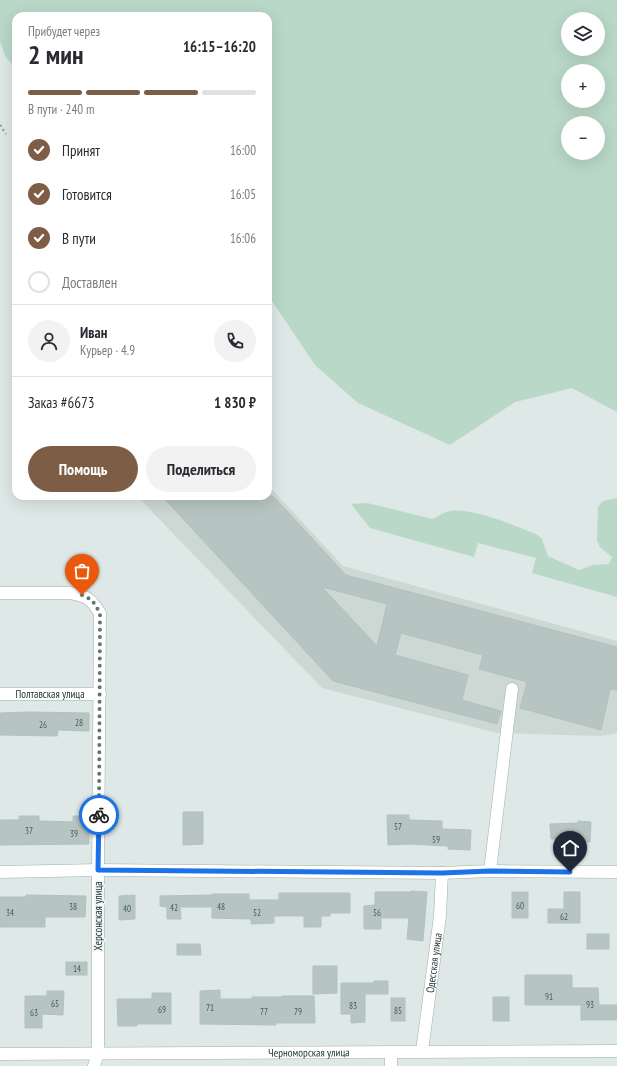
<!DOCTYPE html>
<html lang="ru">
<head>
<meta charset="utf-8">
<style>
  body { margin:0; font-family:"PT Sans Narrow",sans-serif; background:#f2f2f3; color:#2b2b33; height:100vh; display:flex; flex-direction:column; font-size:15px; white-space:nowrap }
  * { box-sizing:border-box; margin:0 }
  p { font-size:13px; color:#7c7c81 }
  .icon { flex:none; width:22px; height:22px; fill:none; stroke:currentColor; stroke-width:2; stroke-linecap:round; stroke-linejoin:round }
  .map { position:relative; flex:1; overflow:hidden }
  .details { position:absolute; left:12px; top:12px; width:260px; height:488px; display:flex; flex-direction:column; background:#fff; border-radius:12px; box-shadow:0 4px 16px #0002 }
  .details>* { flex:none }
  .buttons { position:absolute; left:561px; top:12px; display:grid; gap:8px }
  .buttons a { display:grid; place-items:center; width:44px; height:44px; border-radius:50%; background:#fff; box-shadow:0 4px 16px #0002; font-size:20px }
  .pin { position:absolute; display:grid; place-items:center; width:34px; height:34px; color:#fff; margin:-41px -17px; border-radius:50% 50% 50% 0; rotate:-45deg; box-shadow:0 0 4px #0007 }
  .pin .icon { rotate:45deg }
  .courier { position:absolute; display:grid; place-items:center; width:40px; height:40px; margin:-20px; border:3px solid #1a73e8; border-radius:50%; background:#fff; color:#222; box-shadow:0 1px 5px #0007 }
  .head em { font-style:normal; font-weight:700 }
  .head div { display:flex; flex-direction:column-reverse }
  .head { display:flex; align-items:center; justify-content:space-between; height:68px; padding:0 16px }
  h1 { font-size:26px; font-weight:700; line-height:30px }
  .bar { display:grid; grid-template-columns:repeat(4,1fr); gap:6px 4px; align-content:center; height:48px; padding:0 16px }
  .bar i { height:5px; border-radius:3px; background:#e1e1e2 }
  .bar .on { background:#7e5d47 }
  .bar p { grid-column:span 4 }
  .line { display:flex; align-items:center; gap:10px; padding:0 16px; border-top:1px solid #e1e1e2 }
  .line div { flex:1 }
  .round { display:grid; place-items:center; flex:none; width:42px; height:42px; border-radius:21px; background:#f2f2f3 }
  ol { padding:0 16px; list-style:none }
  li { display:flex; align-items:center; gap:12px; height:44px }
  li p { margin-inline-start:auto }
  li .icon { padding:4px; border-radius:50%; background:#7e5d47; color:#fff; stroke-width:4 }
  li:last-child { color:#7c7c81 }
  li i { width:22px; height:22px; border:2px solid #e1e1e2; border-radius:50% }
  .cta { display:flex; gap:8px; margin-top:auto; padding:8px 16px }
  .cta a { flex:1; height:46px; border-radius:24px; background:#7e5d47; color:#fff; font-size:16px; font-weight:700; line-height:46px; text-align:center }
  .cta a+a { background:#f2f2f3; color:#2b2b33 }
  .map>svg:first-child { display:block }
  .built { fill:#cdd8d5 }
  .green { fill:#b9d8c7; fill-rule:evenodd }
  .building { fill:#b7c5c2; stroke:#b2c1be; fill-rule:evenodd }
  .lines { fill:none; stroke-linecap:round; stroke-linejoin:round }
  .minor-casing { stroke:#a2afad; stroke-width:13 }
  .path { stroke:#82a9a4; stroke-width:2.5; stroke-dasharray:2 3; stroke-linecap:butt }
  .minor { stroke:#fff; stroke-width:12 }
  .done { stroke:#637473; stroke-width:4; stroke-dasharray:0 7.2 }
  .route { stroke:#1a73e8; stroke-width:5 }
  .labels { text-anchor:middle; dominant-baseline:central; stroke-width:3.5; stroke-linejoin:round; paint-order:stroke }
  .number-label { font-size:9px; fill:#465a58 }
  .street-label { font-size:11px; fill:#213635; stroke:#eef5f3 }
</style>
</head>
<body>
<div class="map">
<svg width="617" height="1066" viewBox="0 0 617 1066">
  <rect width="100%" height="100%" fill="#dee8e6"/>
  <path class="built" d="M268,485L343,566L617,641V733L600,736L497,733L322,688L137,496H268Z"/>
  <g class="green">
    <path d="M0,0H617V412L572,388L515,402L450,445L358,403L315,365L268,295V16H16V69L5,56L0,41ZM568,19H598V49H568ZM568,71H598V101H568ZM568,123H598V153H568Z"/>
    <path d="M617,498V597L532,573L536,558L478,543L474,557L370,528L351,504L367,503L433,519C437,517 442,513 447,512C467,505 515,526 536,534L542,539L548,556L579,570L593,565L609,564L612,557L600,547L597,540L598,507L603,501Z"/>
  </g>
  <g class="building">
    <path d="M162,496H273L346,575L617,647V690L610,689L601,730L520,708L527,682L479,669L483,655L401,633L395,655L468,675L462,700L501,711L497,724L333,681ZM322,587L387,604L377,646Z"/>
    <path d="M28,712L89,713V731L58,730L57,736L0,735V713Z"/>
    <path d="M183,812H203V844L183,845Z"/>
    <path d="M387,815H409V820L442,821V829L471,830L470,850L448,849V846L410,844L388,845Z"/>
    <path d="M19,816H39V821L73,822V816H89V844L0,845V820H19Z"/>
    <path d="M578,821L591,822L590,842H571V844H557V839H551L550,824L578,823Z"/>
    <path d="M411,891L427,892L423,941L407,939L409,918H381V929H364V906L375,905V892H411Z"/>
    <rect x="512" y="892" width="16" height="26"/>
    <path d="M564,892H580V923H548V909H564Z"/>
    <path d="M279,893H350V913H330V916H321V927H304V916H274V923L251,924V919L212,918V907H180L181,919H167V907L160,906V896L212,895V894H249V900H279Z"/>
    <path d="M26,895L86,896L85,917H45V927H0V897H26Z"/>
    <path d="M135,895V919L119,920V896Z"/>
    <rect x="587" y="934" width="22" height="15"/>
    <path d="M177,944H200L201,955H177Z"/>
    <rect x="66" y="962" width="21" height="13"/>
    <path d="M313,966H337V993L313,994Z"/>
    <path d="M525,975H572V988H598L599,1005H617V1020H581V1005H525Z"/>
    <path d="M374,981H388V994H365V1022L351,1023V1014H341V983H374Z"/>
    <path d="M220,990V999H252V997H282V996H314L315,1023H276V1025L200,1024V991Z"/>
    <path d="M47,991H64L63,1015L42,1014V1028H25V996H47Z"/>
    <path d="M152,993H171V1024H137V1026H118L117,999H152Z"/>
    <rect x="493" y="997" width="16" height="24"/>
    <rect x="391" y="998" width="14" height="23"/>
  </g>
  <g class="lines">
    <g class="minor-casing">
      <g id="minor">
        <path d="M0,593H70C87,596 91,599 100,613L98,870V1053L94,1066"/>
        <path id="s1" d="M0,694H100"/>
        <path d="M490,871L512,689"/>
        <path d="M0,872L98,870L442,873L490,871L617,872"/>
        <path id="s2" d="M422,1051L440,916L442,873"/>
        <path id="s3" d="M0,1054L617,1051"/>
        <path d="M391,1066V1052"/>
      </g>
    </g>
    <path class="path" d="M0,125L6,134"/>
    <use href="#minor" class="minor"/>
  </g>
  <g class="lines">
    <path class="done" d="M82,595L92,600L100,613L99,815"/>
    <path class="route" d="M99,815L98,870L442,873L490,871L570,872"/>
  </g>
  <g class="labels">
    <g class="number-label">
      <text x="79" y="722">28</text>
      <text x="43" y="724">26</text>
      <text x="398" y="826">57</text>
      <text x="29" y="830">37</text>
      <text x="74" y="833">39</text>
      <text x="436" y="839">59</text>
      <text x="520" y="905">60</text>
      <text x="73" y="906">38</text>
      <text x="221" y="906">48</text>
      <text x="174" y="907">42</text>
      <text x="127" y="908">40</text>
      <text x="10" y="912">34</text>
      <text x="257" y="912">52</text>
      <text x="377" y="912">56</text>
      <text x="564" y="916">62</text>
      <text x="77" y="968">14</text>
      <text x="549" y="996">91</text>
      <text x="55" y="1003">65</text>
      <text x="590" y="1004">93</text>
      <text x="353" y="1005">83</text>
      <text x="210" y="1007">71</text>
      <text x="162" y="1009">69</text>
      <text x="398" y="1010">85</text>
      <text x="264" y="1011">77</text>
      <text x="298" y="1011">79</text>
      <text x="34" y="1012">63</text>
    </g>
    <g class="street-label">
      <text stroke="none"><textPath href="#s1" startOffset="50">Полтавская улица</textPath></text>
      <text transform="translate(98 916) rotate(-90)">Херсонская улица</text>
      <text stroke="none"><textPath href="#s2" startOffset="89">Одесская улица</textPath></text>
      <text stroke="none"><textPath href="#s3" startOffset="309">Черноморская улица</textPath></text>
    </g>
  </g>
</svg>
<div class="buttons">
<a><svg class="icon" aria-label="layers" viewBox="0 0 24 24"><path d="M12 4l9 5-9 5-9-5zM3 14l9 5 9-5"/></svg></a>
<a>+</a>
<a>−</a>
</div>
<div class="pin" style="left:82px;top:595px;background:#ea580c"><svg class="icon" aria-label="bag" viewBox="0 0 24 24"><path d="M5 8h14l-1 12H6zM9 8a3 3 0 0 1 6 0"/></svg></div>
<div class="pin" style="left:570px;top:872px;background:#1f2937"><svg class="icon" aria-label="home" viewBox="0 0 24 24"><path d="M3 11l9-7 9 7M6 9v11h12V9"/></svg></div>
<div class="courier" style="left:99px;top:815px"><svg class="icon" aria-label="bike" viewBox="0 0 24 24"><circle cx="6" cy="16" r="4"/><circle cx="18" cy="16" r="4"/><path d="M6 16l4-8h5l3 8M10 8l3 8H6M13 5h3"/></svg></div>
<section class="details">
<div class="head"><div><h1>2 мин</h1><p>Прибудет через</p></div><em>16:15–16:20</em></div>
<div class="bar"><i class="on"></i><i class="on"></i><i class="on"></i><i></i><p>В пути · 240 m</p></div>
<ol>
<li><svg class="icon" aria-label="check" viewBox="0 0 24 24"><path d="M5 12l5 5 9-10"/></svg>Принят<p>16:00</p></li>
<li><svg class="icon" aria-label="check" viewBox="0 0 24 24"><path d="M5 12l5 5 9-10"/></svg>Готовится<p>16:05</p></li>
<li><svg class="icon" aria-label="check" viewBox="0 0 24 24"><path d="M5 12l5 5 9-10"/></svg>В пути<p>16:06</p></li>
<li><i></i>Доставлен</li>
</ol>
<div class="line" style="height:72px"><a class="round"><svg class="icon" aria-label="person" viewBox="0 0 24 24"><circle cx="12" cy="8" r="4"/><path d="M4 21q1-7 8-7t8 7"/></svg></a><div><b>Иван</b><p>Курьер · 4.9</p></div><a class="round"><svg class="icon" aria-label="phone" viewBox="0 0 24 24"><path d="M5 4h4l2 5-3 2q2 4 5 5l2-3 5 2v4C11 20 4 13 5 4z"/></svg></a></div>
<div class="line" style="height:52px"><div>Заказ #6673</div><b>1 830 ₽</b></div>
<div class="cta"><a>Помощь</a><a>Поделиться</a></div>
</section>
</div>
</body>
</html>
